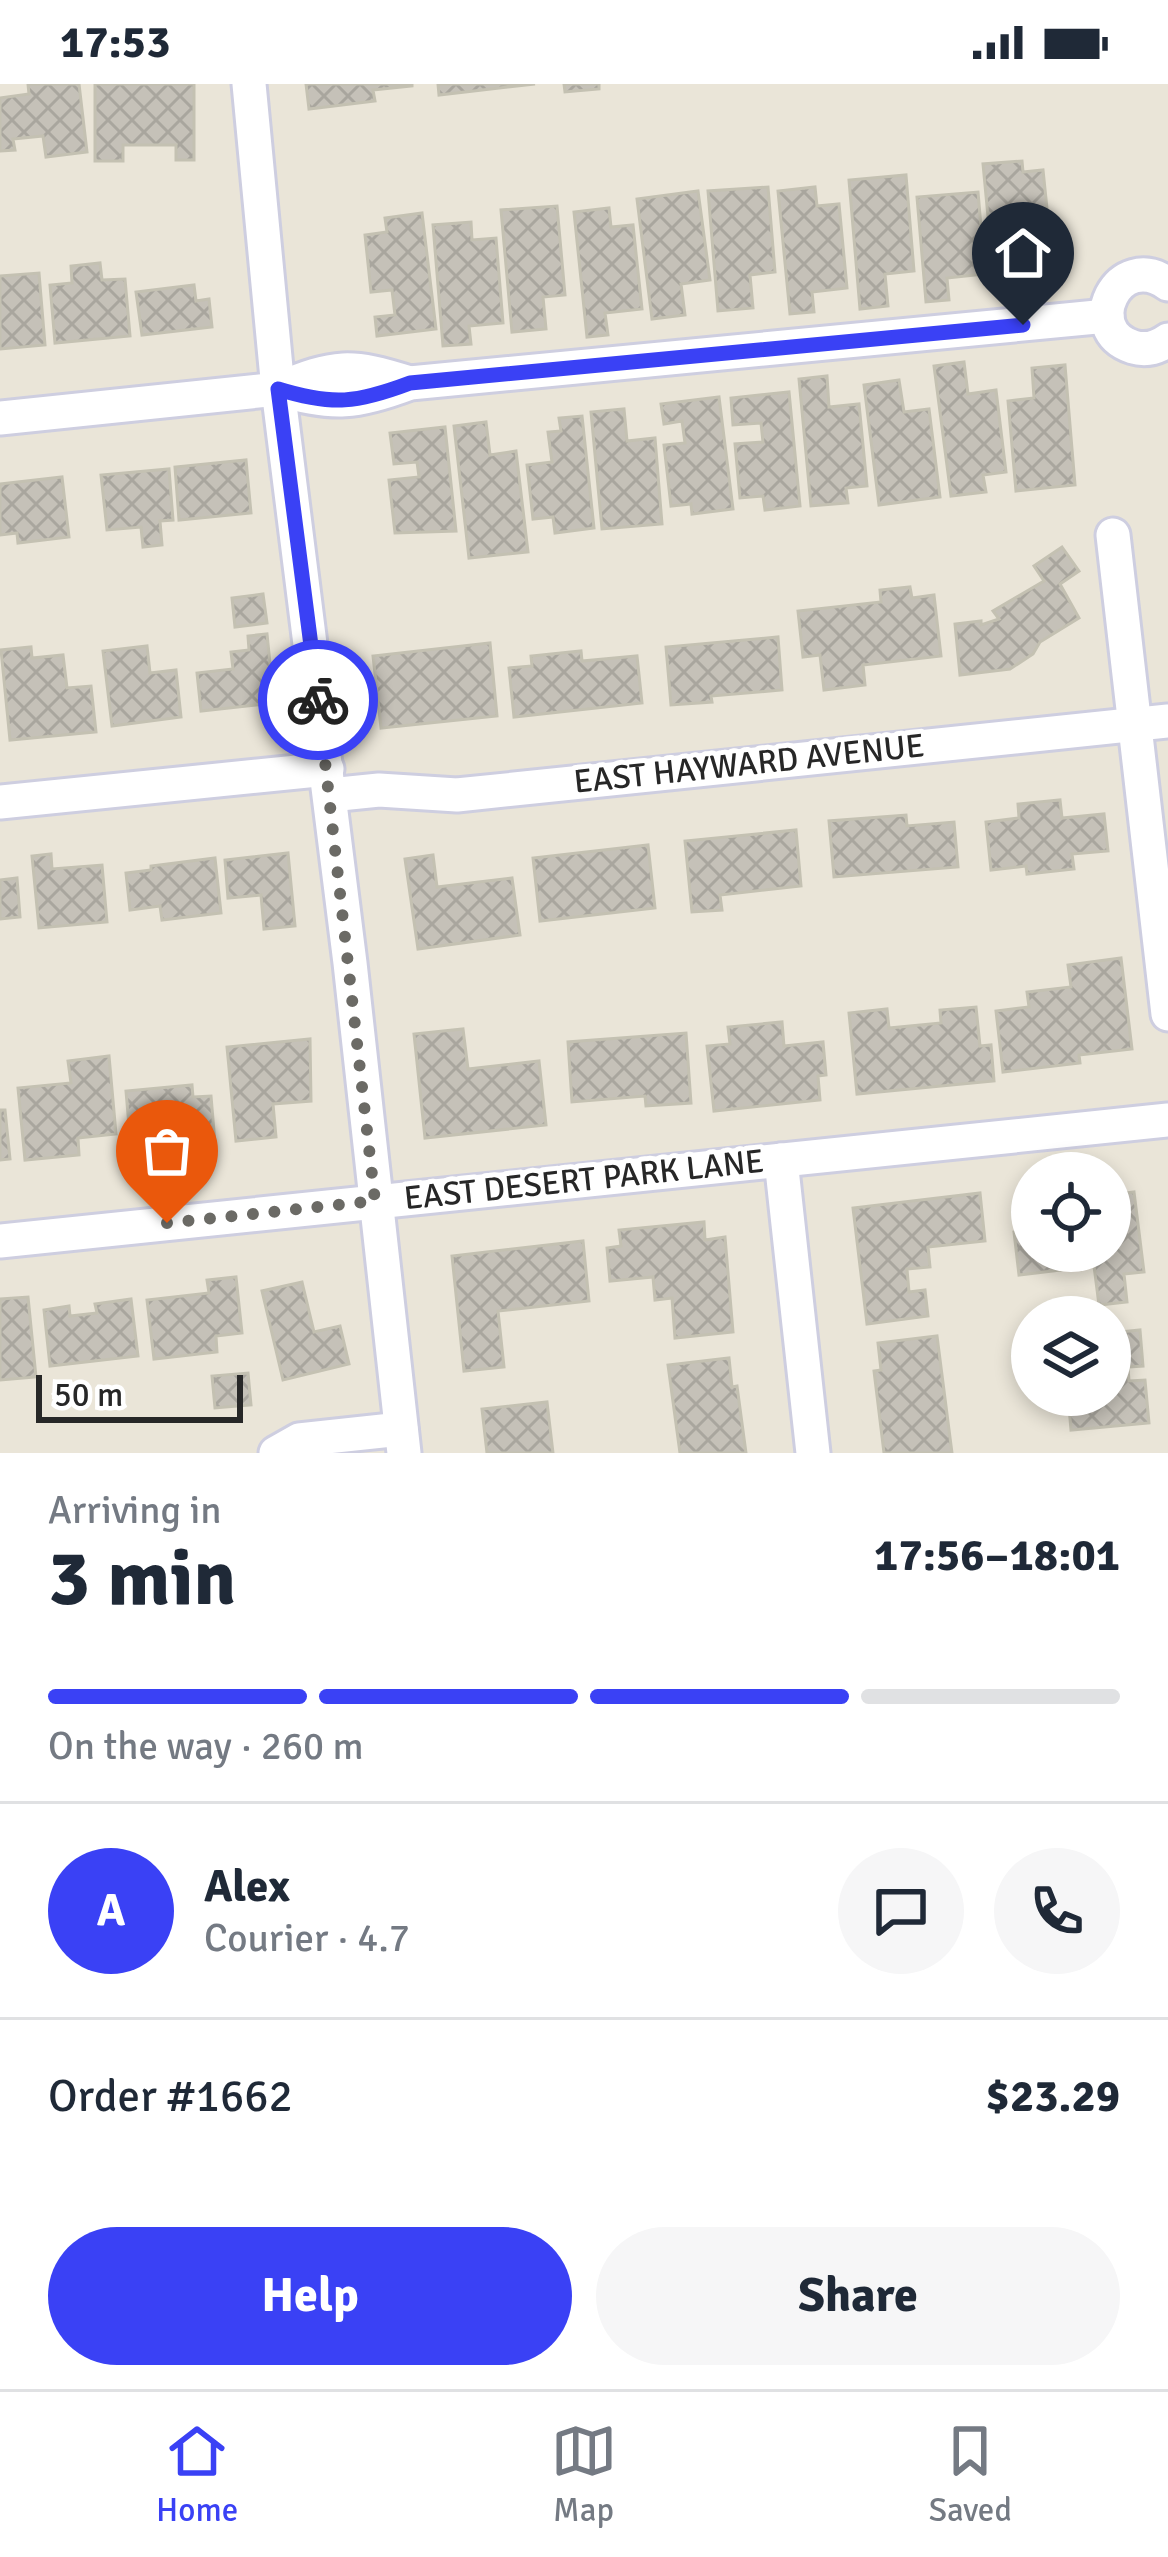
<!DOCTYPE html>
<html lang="en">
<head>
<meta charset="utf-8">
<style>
  body { margin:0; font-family:Signika,sans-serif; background:#f6f6f7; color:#1f2937; height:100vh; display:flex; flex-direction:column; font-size:45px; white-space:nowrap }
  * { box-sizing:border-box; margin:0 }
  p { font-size:39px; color:#747a83 }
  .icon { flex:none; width:66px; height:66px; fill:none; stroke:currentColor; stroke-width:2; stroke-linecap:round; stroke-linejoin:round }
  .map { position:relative; height:1369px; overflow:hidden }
  .sheet { display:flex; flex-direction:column; background:#fff; flex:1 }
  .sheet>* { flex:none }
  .controls { position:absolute; left:1011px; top:1068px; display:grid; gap:24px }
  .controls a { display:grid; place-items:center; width:120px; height:120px; border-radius:50%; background:#fff; box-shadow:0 6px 18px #0003; font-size:60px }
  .scale { position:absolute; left:36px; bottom:30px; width:207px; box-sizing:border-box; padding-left:12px; border:6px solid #272727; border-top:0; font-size:33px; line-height:42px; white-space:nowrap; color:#272727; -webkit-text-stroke:9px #fff; paint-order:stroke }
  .pin { position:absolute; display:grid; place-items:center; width:102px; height:102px; color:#fff; margin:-123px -51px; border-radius:50% 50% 50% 0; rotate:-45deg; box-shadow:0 0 12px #0007 }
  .pin .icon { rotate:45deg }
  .courier { position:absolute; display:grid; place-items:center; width:120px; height:120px; margin:-60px; border:9px solid #3a41f5; border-radius:50%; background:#fff; color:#222; box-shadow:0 3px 15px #0007 }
  .overview em { font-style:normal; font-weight:700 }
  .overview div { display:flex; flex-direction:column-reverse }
  .overview { display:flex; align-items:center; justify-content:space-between; height:204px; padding:0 48px }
  h1 { font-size:78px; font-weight:700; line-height:90px }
  .bar { display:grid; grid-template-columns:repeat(4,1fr); gap:18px 12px; align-content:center; height:144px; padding:0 48px }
  .bar i { height:15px; border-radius:9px; background:#e0e1e3 }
  .bar .current { background:#3a41f5 }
  .bar p { grid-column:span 4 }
  .line { display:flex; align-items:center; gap:30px; padding:0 48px; border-top:3px solid #e0e1e3 }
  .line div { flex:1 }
  .round { display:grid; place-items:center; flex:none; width:126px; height:126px; border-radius:63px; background:#f6f6f7 }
  .action { display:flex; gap:24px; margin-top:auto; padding:24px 48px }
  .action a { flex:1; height:138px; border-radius:72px; background:#3a41f5; color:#fff; font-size:48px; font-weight:700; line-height:138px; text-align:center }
  .action a+a { background:#f6f6f7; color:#1f2937 }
  .status { display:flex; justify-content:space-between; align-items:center; height:84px; padding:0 60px; background:#fff; direction:ltr }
  .status svg { height:33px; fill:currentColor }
  .menu { display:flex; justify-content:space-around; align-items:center; height:168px; border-top:3px solid #e0e1e3; background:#fff; font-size:33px; color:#747a83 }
  .menu a { display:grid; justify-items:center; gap:6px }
  .menu .current { color:#3a41f5 }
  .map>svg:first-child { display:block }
  .building { fill:url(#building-cross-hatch); stroke:#c4c1b2; stroke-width:3 }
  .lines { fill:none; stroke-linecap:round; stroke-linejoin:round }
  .street-casing { stroke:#cecee0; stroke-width:39 }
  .street { stroke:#fff; stroke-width:33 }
  .done { stroke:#6b6a65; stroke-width:12; stroke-dasharray:0 21.6 }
  .route { stroke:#3a41f5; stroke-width:15 }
  .labels { text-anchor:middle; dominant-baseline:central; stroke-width:10; stroke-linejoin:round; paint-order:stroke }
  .street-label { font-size:33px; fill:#272727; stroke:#fff }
</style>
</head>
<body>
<div class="status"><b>17:53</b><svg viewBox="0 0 49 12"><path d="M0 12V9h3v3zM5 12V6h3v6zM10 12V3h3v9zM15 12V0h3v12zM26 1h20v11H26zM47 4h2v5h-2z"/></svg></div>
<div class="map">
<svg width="1168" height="1369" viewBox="0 0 1168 1369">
  <defs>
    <pattern id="building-cross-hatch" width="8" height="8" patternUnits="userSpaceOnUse" patternTransform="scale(3)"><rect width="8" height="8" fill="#c5c1b8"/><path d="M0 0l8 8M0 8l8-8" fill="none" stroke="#a9a69e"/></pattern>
  </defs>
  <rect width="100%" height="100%" fill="#eae5d8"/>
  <g class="building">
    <path d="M28,0H79L87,68L46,73L43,52L13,55L15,66L0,67V14L29,10Z"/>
    <path d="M95,0H194V76H176V61H123V77H95Z"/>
    <path d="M306,0H412V2L373,6L375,17L309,25Z"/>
    <path d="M438,0H535L439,11Z"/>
    <path d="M564,0H599V5L565,8Z"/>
    <path d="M1022,77L1023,88L1043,86L1049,144L1025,146L1028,174L1051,172L1052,190L994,196L983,80Z"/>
    <path d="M906,91L914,187L885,190L888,222L860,225L849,96Z"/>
    <path d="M768,103L775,188L750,191L753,224L718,227L708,107Z"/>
    <path d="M815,103L817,122L839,120L847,204L812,208L814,228L790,230L778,107Z"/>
    <path d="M698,107L710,196L681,200L685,231L652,235L637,115Z"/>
    <path d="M978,108L985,190L947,194L949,216L926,218L917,113Z"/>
    <path d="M557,122L565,211L543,213L546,245L512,248L501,126Z"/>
    <path d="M609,124L611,143L633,141L642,225L605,229L608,251L587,253L574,128Z"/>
    <path d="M422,129L436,245L377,252L375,233L395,231L392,206L371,208L365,151L387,148L385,134Z"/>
    <path d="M471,138L472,156L496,154L503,239L469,242L471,260L443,262L433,141Z"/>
    <path d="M100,179L102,196L125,195L130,252L55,259L50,201L72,199L71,182Z"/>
    <path d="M39,189L45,261L0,265V192Z"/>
    <path d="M194,201L196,217L209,215L212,243L142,251L136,208Z"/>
    <path d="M964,278L968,310L996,306L1006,388L983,391L986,408L951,412L934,282Z"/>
    <path d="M1065,281L1075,401L1016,407L1008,317L1034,314L1032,284Z"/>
    <path d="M827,292L829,323L859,320L867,402L846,404L848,419L811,422L799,295Z"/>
    <path d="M899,296L904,328L929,325L940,413L879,421L864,301Z"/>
    <path d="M789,308L800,422L765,426L763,412L740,414L735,360L763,358L761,339L733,341L731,314Z"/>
    <path d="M719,313L733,425L692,430L691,420L671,422L664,361L685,359L682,337L664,340L661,320Z"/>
    <path d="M624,325L627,357L655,354L662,440L602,445L591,328Z"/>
    <path d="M582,332L594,444L555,449L553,433L533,435L527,381L552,378L548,348L561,347L559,334Z"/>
    <path d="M486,338L490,371L516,367L528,468L469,474L454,342Z"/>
    <path d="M445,343L456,447L395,449L389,396L419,393L417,378L394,380L390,349Z"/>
    <path d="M246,376L251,429L179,436L175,383Z"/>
    <path d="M169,385L173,436L160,437L162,461L143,463L141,443L107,446L101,391Z"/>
    <path d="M62,393L69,453L18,459L17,449L0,451V400Z"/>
    <path d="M1062,463L1079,487L1060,500L1079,534L1040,558L1033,570L1010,585L960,591L955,540L981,537V541L999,535L993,527L1044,497L1034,482Z"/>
    <path d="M910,503L912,514L934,511L941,572L863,581L865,601L824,606L820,571L803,573L798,527L881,518L880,506Z"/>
    <path d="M263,510L267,539L235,543L232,514Z"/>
    <path d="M267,550L274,619L201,627L197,589L233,585L231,568L249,566L248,552Z"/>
    <path d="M778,553L782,606L711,612L712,618L671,621L666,563Z"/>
    <path d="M490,559L497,632L381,644L373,572Z"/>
    <path d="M147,562L150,589L176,586L181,633L112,642L103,567Z"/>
    <path d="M31,563L32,574L63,571L67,604L91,602L96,648L10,656L1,566Z"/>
    <path d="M581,567L582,577L637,572L642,619L514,633L509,584L532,582L531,572Z"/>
    <path d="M1060,716L1062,734L1104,730L1108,767L1072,770L1074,785L1027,790L1026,782L991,786L986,738L1019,734L1018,720Z"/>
    <path d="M906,731L907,742L954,738L958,783L834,793L829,737Z"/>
    <path d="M796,746L801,802L720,811L722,826L692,828L685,757Z"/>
    <path d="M648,761L655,824L540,837L533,774Z"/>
    <path d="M288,769L295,842L264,845L261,811L228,814L225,776Z"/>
    <path d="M51,770L52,785L102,781L107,838L39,844L32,772Z"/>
    <path d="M433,771L437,803L512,794L520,851L418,865L405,775Z"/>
    <path d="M215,774L221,829L162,836L160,822L130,826L126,789L151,786V782Z"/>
    <path d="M17,794L20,833L0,835V796Z"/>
    <path d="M1121,874L1132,965L1079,971L1080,979L1003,988L996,927L1029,923L1027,908L1071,903L1068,881Z"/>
    <path d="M976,923L980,962L991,961L994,997L857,1010L849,929L887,925L889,944L941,939L940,926Z"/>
    <path d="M782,938L784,962L823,958L826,991L818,992L820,1016L714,1027L707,962L730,960L728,943Z"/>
    <path d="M463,945L468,985L539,977L546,1041L425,1054L414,950Z"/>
    <path d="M686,949L691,1019L646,1022L645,1012L572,1018L568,958Z"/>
    <path d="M310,955L311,1017L273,1020L276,1053L236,1057L227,963Z"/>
    <path d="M109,972L116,1050L78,1054L79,1071L25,1076L18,1004L71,999L68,977Z"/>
    <path d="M192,1001L193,1013L211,1012L215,1059L131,1066L126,1007Z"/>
    <path d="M0,1026H5L10,1075L0,1076Z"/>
    <path d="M1134,1108L1144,1188L1124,1190L1127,1218L1099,1221L1094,1182L1019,1191L1014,1148L1023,1147L1020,1122L1032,1120V1167H1110V1111Z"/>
    <path d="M980,1109L985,1157L928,1163L930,1183L907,1185L909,1208L925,1206L928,1232L867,1240L853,1124Z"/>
    <path d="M704,1138L705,1156L725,1153L733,1248L675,1254L672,1214L655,1216L653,1193L610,1197L607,1164L621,1162L619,1146Z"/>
    <path d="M583,1157L589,1217L498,1227L504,1283L464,1287L452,1172Z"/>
    <path d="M236,1193L242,1249L216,1252L217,1268L154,1275L147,1216L209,1209L207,1196Z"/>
    <path d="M302,1198L314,1248L340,1242L349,1280L283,1296L262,1207Z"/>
    <path d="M28,1213L36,1293L0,1296V1215Z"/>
    <path d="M131,1215L138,1272L50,1282L44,1226L69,1222L70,1232L97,1229L95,1220Z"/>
    <path d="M1140,1246L1143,1282L1128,1283L1129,1297L1145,1296L1149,1339L1071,1346L1068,1311H1110V1249Z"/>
    <path d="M937,1252L952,1369H884L874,1287L881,1286L878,1259Z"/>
    <path d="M729,1274L732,1303L737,1302L746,1369H680L668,1281Z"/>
    <path d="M248,1289L251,1321L215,1324L212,1292Z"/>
    <path d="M547,1318L553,1369H487L482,1325Z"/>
  </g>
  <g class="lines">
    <g class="street-casing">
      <g id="street">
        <path d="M249,0L278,305L350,879L404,1369"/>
        <path d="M1168,200C1118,164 1079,246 1133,263C1146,267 1157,264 1168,256"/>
        <path d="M278,305C333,322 357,319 410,299L1107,232"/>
        <path d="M0,334L278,305C336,281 350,280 410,299"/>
        <path d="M1113,451L1168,930"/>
        <path d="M330,711L379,706L457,711L1168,637"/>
        <path d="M0,718L327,685"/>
        <path d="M781,1076L813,1369"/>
        <path d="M0,1157L1168,1036"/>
        <path d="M276,1369L299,1356L401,1345"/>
      </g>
    </g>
    <use href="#street" class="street"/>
  </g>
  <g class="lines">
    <path class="done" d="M167,1139L375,1117L318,616"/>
    <path class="route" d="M318,616L278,305C333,322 357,319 410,299L1023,241"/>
  </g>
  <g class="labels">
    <g class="street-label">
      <text transform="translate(749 680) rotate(-6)">EAST HAYWARD AVENUE</text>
      <text transform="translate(584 1096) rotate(-6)">EAST DESERT PARK LANE</text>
    </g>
  </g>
</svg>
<div class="controls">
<a><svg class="icon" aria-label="locate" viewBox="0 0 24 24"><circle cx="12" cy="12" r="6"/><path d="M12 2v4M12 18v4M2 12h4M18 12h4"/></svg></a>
<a><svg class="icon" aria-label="layers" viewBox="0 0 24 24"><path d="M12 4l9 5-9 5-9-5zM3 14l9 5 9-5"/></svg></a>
</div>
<div class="scale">50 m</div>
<div class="pin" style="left:167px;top:1139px;background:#ea580c"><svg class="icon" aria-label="bag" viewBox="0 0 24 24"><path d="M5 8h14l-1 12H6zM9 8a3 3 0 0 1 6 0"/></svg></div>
<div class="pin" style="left:1023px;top:241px;background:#1f2937"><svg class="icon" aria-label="home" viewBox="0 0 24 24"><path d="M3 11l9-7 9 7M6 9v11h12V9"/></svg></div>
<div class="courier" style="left:318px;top:616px"><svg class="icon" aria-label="bike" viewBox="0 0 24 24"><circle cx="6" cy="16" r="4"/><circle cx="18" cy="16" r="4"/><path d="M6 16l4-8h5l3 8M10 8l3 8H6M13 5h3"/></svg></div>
</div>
<section class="sheet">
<div class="overview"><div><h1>3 min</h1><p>Arriving in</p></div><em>17:56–18:01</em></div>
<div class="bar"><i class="current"></i><i class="current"></i><i class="current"></i><i></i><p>On the way · 260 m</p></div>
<div class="line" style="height:216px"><b class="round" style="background:#3a41f5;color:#fff">A</b><div><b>Alex</b><p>Courier · 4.7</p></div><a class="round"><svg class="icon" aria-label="chat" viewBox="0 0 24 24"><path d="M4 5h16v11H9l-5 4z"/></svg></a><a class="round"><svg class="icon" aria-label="phone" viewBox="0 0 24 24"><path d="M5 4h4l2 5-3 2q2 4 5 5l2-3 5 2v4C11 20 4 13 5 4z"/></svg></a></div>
<div class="line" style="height:156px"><div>Order #1662</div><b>$23.29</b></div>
<div class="action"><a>Help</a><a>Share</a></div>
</section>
<nav class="menu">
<a class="current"><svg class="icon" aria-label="home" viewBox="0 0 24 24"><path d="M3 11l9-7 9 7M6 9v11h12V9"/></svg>Home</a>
<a><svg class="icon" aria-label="map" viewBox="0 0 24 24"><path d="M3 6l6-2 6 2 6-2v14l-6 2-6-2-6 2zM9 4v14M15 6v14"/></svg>Map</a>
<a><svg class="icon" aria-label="saved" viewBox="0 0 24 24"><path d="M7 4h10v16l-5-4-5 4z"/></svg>Saved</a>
</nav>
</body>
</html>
